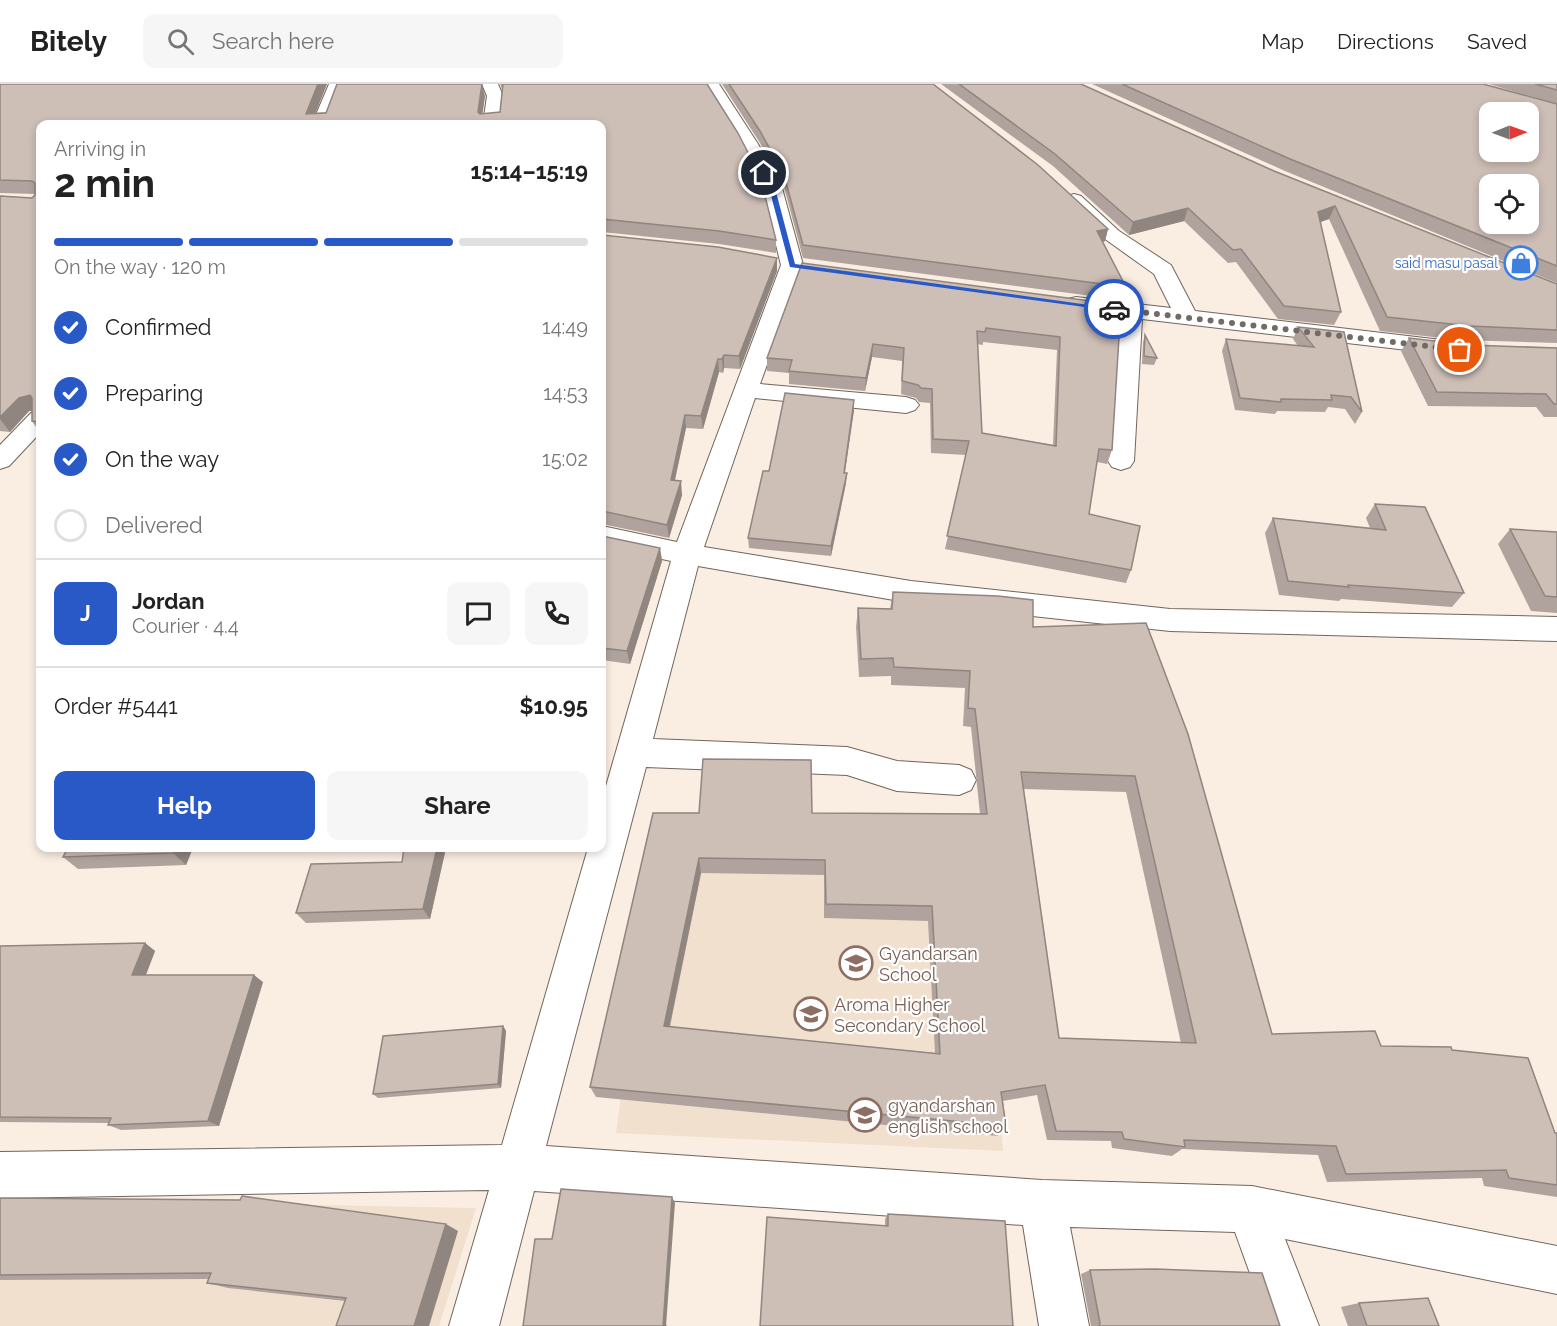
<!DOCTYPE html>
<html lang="en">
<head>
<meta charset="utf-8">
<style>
  body { margin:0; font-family:Raleway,sans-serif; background:#f6f6f6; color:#222; height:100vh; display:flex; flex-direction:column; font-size:22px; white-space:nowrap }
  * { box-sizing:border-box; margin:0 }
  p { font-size:20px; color:#767676 }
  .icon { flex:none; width:33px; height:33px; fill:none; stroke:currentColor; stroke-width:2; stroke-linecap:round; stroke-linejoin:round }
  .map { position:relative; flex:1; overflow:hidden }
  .sheet { position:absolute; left:36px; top:36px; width:570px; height:732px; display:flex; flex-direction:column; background:#fff; border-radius:12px; box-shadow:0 3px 9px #0003 }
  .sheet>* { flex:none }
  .needle { width:39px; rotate:89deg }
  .controls { position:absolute; left:1479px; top:18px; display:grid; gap:12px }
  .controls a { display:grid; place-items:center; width:60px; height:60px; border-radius:12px; background:#fff; box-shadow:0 3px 9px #0003; font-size:30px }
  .pin { position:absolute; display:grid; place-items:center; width:51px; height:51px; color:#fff; margin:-26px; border:3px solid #fff; border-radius:50%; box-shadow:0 2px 6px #0007 }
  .courier { position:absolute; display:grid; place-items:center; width:60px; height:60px; margin:-30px; border:4px solid #2959c7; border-radius:50%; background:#fff; color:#222; box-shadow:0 2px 8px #0007 }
  .head em { font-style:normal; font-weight:700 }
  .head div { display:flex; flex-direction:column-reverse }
  .head { display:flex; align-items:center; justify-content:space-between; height:102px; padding:0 18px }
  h1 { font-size:39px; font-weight:700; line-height:45px }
  .bar { display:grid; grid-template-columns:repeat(4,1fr); gap:9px 6px; align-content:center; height:72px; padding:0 18px }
  .bar i { height:8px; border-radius:4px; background:#e0e0e0 }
  .bar .current { background:#2959c7 }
  .bar p { grid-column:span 4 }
  .line { display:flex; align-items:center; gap:15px; padding:0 18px; border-top:2px solid #e0e0e0 }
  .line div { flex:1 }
  .round { display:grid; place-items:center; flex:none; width:63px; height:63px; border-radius:12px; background:#f6f6f6 }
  ol { padding:0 18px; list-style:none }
  li { display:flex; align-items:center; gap:18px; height:66px }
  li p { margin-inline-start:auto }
  li .icon { padding:6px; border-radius:50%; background:#2959c7; color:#fff; stroke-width:4 }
  li:last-child { color:#767676 }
  li i { width:33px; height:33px; border:3px solid #e0e0e0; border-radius:50% }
  .button { display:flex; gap:12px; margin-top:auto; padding:12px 18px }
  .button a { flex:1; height:69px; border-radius:12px; background:#2959c7; color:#fff; font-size:24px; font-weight:700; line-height:69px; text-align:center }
  .button a+a { background:#f6f6f6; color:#222 }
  header { display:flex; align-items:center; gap:36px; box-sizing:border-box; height:84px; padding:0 30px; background:#fff; border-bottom:2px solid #e0e0e0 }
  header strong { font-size:28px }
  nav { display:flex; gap:33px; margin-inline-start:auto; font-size:21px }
  .search { width:420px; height:54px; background:#f6f6f6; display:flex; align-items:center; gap:15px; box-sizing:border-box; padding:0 21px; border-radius:12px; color:#767676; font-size:22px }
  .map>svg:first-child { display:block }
  .built { fill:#f1e0ce }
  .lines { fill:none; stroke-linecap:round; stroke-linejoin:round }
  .minor-casing { stroke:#70665b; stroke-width:2 }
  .minor { fill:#fff; fill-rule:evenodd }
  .wall { fill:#b0a39d; fill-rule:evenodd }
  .shaded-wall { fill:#90857f }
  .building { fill:#cdbeb6; stroke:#90857f; stroke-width:1.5; fill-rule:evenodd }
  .route { fill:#2959c7 }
  .done { stroke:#726b65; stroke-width:6; stroke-dasharray:0 10.8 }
  .labels { text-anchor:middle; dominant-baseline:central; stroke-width:4.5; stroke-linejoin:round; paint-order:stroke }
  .far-shop-label { font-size:14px; fill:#366cbe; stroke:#fefefe; text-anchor:end }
  .near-education-label { font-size:18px; fill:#785e54; stroke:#fefefe; text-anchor:start }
</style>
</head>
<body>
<header>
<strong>Bitely</strong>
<div class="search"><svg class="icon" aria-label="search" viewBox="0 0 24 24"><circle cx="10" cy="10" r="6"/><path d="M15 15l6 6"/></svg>Search here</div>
<nav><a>Map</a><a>Directions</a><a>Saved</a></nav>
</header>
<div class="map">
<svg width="1557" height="1242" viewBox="0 0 1557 1242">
  <rect width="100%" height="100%" fill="#faeee2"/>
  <g class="built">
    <path d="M654,772L977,785L1003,1067L616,1049Z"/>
    <path d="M0,1115L476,1124L439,1242H0Z"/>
  </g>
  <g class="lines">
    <g class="minor-casing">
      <g id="minor">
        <path d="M329,0H345L328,40H312Z"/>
        <path d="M482,0H498L503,12L500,40H483L487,12Z"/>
        <path d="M703,0H719L758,60L782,104L803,181L760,300L906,313L915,316L919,321L915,326L906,329L755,314L704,463L911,497L1170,525L1557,533V557L1170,547L911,519L698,482L653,655L847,663L897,677L959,681L971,686L976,696L971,706L959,711L897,707L847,691L646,683L546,1062L1042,1096L1252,1102L1557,1162V1210L1285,1155L1319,1242H1269L1235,1148L1070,1143L1089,1242H1039L1023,1141L534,1107L499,1242H449L489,1106L0,1114V1068L502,1061L588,764H602V716L671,477L602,462V442L677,458L781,181L762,104L740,60Z"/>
        <path d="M1074,110L1081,112L1119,147L1171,181L1195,227L1450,257L1458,259L1462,264L1458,269L1450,271L1142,235L1134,377L1130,383L1121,386L1112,383L1108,377L1119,232L1068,225L1065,220L1068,215L1076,213L1171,224L1154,190L1105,155L1067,120L1064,116L1067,112Z"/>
        <path d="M40,327V349L9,382L0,385V361L31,329Z"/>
      </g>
    </g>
    <use href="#minor" class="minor"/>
  </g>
  <g class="wall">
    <path d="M0,0H327L315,29L485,12L482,30L500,28L502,5L500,0H707L776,156V169L719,160L602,148V40H40V349L32,337V327H29L10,348L0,347V112L32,114L35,111V110L0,109Z"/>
    <path d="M722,0H933L1108,145L1105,157L1103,158L1126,203L1122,216L803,174L784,103L760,59Z"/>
    <path d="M941,0H1081L1274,87L1557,200V259L1460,256L1380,247L1329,135L1320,138L1341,228L1334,241L1278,235L1236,178L1228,179L1184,137L1129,151L1053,82Z"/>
    <path d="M1092,0H1483L1557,20V199L1285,87Z"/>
    <path d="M1489,0H1557V20Z"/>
    <path d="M602,151L777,174V187L740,285L724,284L723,289L719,288L703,345L686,344L675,396L682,411L669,454L602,440V441Z"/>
    <path d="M1121,221L1112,366L1107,380L1097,378L1089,430L1131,486L1126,499L945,465L966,371L931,369L930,319L919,318L916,314L901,310L902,277L872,273L865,307L789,300V289L767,287V274ZM983,258L1057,266L1053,361L982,349L977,260L983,261Z"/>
    <path d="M1298,243L1362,328L1355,340L1345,325L1328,323L1325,328L1277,327L1275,330L1235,326L1222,267L1226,255L1298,262L1293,255Z"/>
    <path d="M1145,251L1157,274L1154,281L1142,280L1143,258Z"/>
    <path d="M1409,254L1469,261L1557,264V333H1544L1536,323L1428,322L1401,267Z"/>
    <path d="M854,326L845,389L846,399L831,472L749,464L748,454L769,387Z"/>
    <path d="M1375,420L1464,509L1452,523L1341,515L1339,517L1279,511L1265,449L1273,434L1370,444L1366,434Z"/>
    <path d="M1510,445L1557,448V529L1531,527L1498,460Z"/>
    <path d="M602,452L660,464L662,477L630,580L602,576Z"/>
    <path d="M893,508L1033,543L1146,539L1272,950L1381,962L1452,966L1555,1049H1557V1113L1484,1102L1482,1094L1327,1098L1318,1071L1182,1065L1172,1072L1112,1064L1111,1057L1047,1056L1037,1011L1003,1017L1006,1042L998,1052L596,1013L590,1003L653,729L980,730L971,643L963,642L965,604L891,601V592L859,593L856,543L858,524L890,525ZM1024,705L1126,708L1181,959L1059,954ZM701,789L824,791V834L928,837L935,969L670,943Z"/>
    <path d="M193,764L186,781L78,785L63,773Z"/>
    <path d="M404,764H446L430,835L306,839L296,829L402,778Z"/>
    <path d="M145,859L155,867L146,891L263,898L219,1042L121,1046L108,1041L109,1039L0,1038V862Z"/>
    <path d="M503,942L506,947L501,1004L378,1014L373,1010Z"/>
    <path d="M0,1114L458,1147L345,1217L228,1204L207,1199L209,1195L0,1196Z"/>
    <path d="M888,1130L1013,1242L885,1142V1135Z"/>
    <path d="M1090,1186L1280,1242H1091L1081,1190Z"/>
    <path d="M1359,1219L1439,1242H1348L1341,1223Z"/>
  </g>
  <g class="shaded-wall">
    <path d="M318,0H327L311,40L306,30Z"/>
    <path d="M482,1L485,12L481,40L478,28Z"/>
    <path d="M1335,122L1329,135L1312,141L1318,128Z"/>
    <path d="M1188,124L1184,137L1129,151L1133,138Z"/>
    <path d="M1108,145L1105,157L1094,160L1097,147Z"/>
    <path d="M777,174V187L740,285L739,272Z"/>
    <path d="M873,260L872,273L865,307L866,294Z"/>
    <path d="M724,271V284L723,289L722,275Z"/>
    <path d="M718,275L719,288L703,345L701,332Z"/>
    <path d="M30,311L40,325L29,327L10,348L0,335V333L19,314Z"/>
    <path d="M854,316V326L843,399L844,389Z"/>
    <path d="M685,331L686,344L672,409L671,396Z"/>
    <path d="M847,389L846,399L831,472V462Z"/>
    <path d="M681,397L682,411L669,454L667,441Z"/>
    <path d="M660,464L662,477L630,580L627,567Z"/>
    <path d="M176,764H193L186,781L173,769Z"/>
    <path d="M437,764H446L430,835L423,825Z"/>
    <path d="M699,774L701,789L667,954L664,942Z"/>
    <path d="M145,859L155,867L143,898L132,891Z"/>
    <path d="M254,891L263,898L219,1042L208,1037Z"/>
    <path d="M503,942L506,947L501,1004L498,1000Z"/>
    <path d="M672,1113L675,1119L666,1242H663Z"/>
    <path d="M446,1140L458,1147L429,1242H414Z"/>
  </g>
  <g class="building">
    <path d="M0,0H318L306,30L326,29L337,0H482L478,28L480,30L500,28L503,0H707L738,49L760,92L776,156L719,147L602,135V40H40V338L32,337V314L30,311L19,314L0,333V112L32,114L35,111V99L32,97L0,96Z"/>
    <path d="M729,0H933L1038,81L1108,145L1097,147L1126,203L803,161L784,91L760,47Z"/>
    <path d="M959,0H1081L1274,87L1557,200V246L1469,242L1387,233L1335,122L1318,128L1341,228L1284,222L1241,165L1233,166L1188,124L1133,138L1055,70Z"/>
    <path d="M1122,0H1483L1557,20V182L1290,75ZM1490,28H1528V68H1490ZM1490,100H1528V140H1490Z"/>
    <path d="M1535,0H1557V6Z"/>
    <path d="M602,151L718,163L777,174L739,272L724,271L722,275H718L701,332L685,331L671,396L681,397L667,441L602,427Z"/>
    <path d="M802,179L1121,221L1112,366L1099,365L1089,430L1140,442L1131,486L947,452L969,357L933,355L932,305L921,304L918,301L902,297L904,264L873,260L866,294L789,287L792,276L767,274ZM986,244L1060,253L1056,362L982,349L977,247L985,248Z"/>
    <path d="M1298,243L1344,248L1362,328L1351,313L1331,311L1332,316L1281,315V318L1240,314L1226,255L1314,263Z"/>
    <path d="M1145,251L1157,274L1144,272Z"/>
    <path d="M1409,254L1469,261L1557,264V320H1554L1546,310L1437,308Z"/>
    <path d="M785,309L854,316L844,389H847L831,462L748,454L763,387H769Z"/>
    <path d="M1375,420L1425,423L1464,509L1348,501L1349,503L1288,497L1273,434L1386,446Z"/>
    <path d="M1510,445L1557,448V513L1545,512Z"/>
    <path d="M602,452L660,464L627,567L602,564Z"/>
    <path d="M893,508L998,512L1033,516V543L1146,539L1188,650L1272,950L1375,947L1381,962L1451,963L1452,966L1528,974L1555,1049H1557V1101L1509,1094L1506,1086L1346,1090L1336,1062L1184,1056L1185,1063L1124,1055L1122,1048L1056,1047L1045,1001L1001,1008L1006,1042L590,1003L653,729H699L703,675L811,676L812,729L987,730L975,625L968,624L970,587L894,583L893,574L861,575L858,524L892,525ZM1021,688L1135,692L1196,959L1059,954ZM699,774L825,776L826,820L932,822L940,970L664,942Z"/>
    <path d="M68,764H176L173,769L63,773Z"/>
    <path d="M404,764H437L423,825L296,829L311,780L402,778Z"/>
    <path d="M145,859L132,891H254L208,1037L108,1041L111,1034L0,1033V862Z"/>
    <path d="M503,942L498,1000L373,1010L383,952Z"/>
    <path d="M561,1105L672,1113L663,1242H667H523L535,1155H552Z"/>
    <path d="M242,1112L446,1140L414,1242H336L346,1214L207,1199L211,1189L0,1191V1114L240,1116Z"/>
    <path d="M888,1130L1005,1137L1013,1242H760L767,1133L888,1142Z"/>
    <path d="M1155,1185L1262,1189L1280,1242H1099L1100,1239L1090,1186Z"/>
    <path d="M1428,1214L1439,1242H1367L1359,1219Z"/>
  </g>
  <path class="route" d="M762,88H766L775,104L795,180L1118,225L1114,227L790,183L769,104Z"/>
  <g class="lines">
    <path class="done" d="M1114,225L1460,266"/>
  </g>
  <defs>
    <g id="shop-ring" transform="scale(1.725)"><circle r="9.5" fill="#fefefe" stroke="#3f7fe0" stroke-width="1.5"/><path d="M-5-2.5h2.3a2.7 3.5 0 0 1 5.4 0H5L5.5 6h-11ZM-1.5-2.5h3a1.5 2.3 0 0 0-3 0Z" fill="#3f7fe0"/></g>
    <g id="school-ring" transform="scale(1.725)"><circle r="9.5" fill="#fefefe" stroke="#8d6e63" stroke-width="1.5"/><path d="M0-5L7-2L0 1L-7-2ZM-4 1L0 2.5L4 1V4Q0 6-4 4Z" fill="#8d6e63"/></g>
  </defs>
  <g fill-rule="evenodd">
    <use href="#shop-ring" x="1521" y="179"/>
    <use href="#school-ring" x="856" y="879"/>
    <use href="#school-ring" x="811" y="930"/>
    <use href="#school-ring" x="865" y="1031"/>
  </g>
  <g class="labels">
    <g class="far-shop-label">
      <text x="1498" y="179">said masu pasal</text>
    </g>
    <g class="near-education-label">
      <text x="879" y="869">Gyandarsan<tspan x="879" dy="21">School</tspan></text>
      <text x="834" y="920">Aroma Higher<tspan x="834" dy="21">Secondary School</tspan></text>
      <text x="888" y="1021">gyandarshan<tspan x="888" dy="21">english school</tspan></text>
    </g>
  </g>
</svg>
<div class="controls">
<a><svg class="needle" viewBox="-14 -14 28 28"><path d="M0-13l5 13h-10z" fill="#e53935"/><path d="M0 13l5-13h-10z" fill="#767676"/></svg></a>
<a><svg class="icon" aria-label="locate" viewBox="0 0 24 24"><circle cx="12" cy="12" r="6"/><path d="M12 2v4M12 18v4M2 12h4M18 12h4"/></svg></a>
</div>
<div class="pin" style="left:1460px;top:266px;background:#ea580c"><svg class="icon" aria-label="bag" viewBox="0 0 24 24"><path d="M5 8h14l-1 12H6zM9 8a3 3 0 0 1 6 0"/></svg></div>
<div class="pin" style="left:764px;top:89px;background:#1f2937"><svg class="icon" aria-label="home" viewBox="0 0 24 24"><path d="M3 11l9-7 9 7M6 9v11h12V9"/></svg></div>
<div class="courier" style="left:1114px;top:225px"><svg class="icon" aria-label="car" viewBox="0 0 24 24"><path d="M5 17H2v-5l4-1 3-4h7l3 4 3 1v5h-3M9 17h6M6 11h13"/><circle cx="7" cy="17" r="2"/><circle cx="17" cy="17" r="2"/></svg></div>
<section class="sheet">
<div class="head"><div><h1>2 min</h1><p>Arriving in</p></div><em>15:14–15:19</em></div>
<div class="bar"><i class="current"></i><i class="current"></i><i class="current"></i><i></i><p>On the way · 120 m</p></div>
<ol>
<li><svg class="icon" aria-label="check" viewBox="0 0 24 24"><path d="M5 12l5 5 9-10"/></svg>Confirmed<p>14:49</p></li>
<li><svg class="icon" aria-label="check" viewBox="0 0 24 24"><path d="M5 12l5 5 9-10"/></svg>Preparing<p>14:53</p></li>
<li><svg class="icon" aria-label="check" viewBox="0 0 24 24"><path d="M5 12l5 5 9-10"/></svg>On the way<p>15:02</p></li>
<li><i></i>Delivered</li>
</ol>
<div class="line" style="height:108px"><b class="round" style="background:#2959c7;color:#fff">J</b><div><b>Jordan</b><p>Courier · 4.4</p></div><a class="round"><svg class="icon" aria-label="chat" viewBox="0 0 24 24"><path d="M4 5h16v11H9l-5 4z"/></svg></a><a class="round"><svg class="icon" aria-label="phone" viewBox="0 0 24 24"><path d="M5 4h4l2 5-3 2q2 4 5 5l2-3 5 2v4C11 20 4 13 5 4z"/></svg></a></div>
<div class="line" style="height:78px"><div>Order #5441</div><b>$10.95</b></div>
<div class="button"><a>Help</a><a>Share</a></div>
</section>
</div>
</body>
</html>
